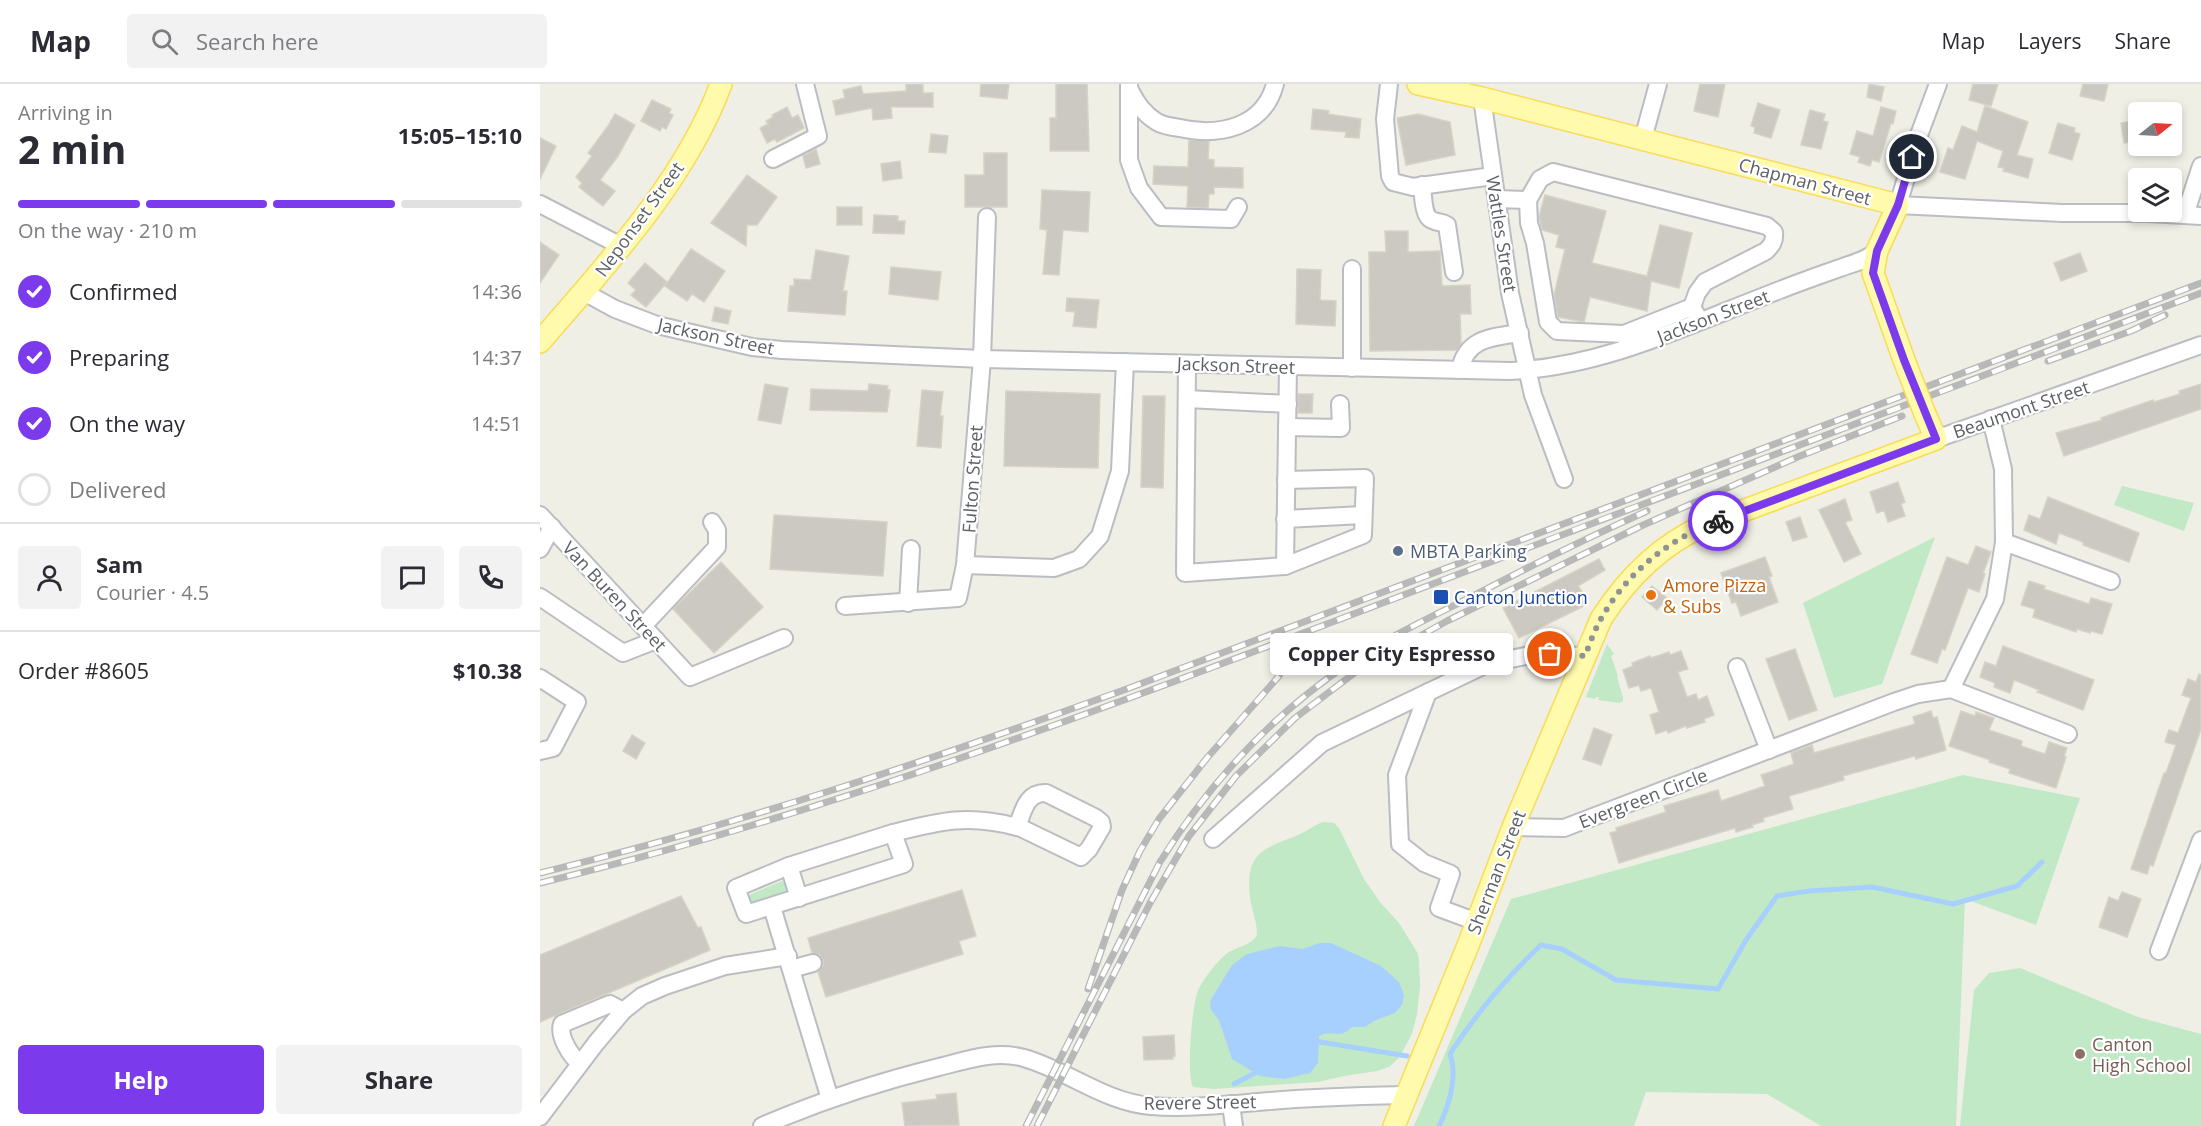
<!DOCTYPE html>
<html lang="en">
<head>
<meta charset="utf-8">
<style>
  body { margin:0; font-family:"Open Sans",sans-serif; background:#f2f2f3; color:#2b2b33; height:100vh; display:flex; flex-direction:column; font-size:22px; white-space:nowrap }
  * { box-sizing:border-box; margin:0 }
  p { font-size:20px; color:#7c7c81 }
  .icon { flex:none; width:33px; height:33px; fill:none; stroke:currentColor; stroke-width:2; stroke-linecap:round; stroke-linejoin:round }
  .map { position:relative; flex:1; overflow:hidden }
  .details { display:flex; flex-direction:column; background:#fff; width:540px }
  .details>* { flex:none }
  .needle { width:39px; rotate:72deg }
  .fabs { position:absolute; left:1588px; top:18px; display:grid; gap:12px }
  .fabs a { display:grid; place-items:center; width:54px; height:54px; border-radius:6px; background:#fff; box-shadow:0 3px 9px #0003; font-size:30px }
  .pin { position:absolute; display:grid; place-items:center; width:51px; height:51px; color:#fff; margin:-26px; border:3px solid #fff; border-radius:50%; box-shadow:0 2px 6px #0007 }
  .courier { position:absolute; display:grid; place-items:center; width:60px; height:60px; margin:-30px; border:4px solid #7c3aed; border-radius:50%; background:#fff; color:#222; box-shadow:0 2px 8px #0007 }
  .bubble { position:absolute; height:42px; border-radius:6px; background:#fff; box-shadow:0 3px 9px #0003; font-size:20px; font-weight:700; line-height:42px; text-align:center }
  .head em { font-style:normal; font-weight:700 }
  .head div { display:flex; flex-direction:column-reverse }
  .head { display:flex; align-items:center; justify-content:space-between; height:102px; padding:0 18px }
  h1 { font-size:39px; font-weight:700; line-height:45px }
  .bar { display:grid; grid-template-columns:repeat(4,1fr); gap:9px 6px; align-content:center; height:72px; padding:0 18px }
  .bar i { height:8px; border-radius:4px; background:#e1e1e2 }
  .bar .active { background:#7c3aed }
  .bar p { grid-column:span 4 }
  .line { display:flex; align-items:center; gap:15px; padding:0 18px; border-top:2px solid #e1e1e2 }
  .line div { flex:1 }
  .round { display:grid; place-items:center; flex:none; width:63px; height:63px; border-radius:6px; background:#f2f2f3 }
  ol { padding:0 18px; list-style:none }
  li { display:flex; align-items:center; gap:18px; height:66px }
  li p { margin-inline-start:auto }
  li .icon { padding:6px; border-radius:50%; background:#7c3aed; color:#fff; stroke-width:4 }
  li:last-child { color:#7c7c81 }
  li i { width:33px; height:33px; border:3px solid #e1e1e2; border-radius:50% }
  .primary-button { display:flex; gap:12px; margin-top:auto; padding:12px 18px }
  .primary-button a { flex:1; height:69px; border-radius:6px; background:#7c3aed; color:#fff; font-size:24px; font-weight:700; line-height:69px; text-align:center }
  .primary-button a+a { background:#f2f2f3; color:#2b2b33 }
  header { display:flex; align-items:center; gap:36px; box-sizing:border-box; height:84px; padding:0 30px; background:#fff; border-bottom:2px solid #e1e1e2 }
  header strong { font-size:28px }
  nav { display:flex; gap:33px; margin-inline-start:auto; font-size:21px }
  .search { width:420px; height:54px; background:#f2f2f3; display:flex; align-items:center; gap:15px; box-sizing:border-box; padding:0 21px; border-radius:6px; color:#7c7c81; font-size:22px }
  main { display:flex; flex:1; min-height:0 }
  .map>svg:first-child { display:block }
  .green { fill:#c1e9c5 }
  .water { fill:#a7d0ff }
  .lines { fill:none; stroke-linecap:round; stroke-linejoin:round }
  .stream { stroke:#a7d0ff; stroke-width:5 }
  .building { fill:#ccc9c3; stroke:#d6d2c4; stroke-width:1.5 }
  .minor-casing { stroke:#babdc2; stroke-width:20 }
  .major-casing { stroke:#f9db56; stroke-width:24 }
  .minor { stroke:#fff; stroke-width:16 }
  .major { stroke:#fffaac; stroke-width:21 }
  .rail-casing { stroke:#b7b8b8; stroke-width:7 }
  .rail { stroke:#fff; stroke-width:4.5; stroke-dasharray:14; stroke-linecap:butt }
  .major-bridge-casing { stroke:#f9db56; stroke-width:24; stroke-linecap:butt }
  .major-bridge { stroke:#fffaac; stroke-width:21 }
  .done { stroke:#909393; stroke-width:6; stroke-dasharray:0 10.8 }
  .route { stroke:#7c3aed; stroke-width:8 }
  .service-dot { fill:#5c6f8a; stroke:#fff; stroke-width:2 }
  .food-dot { fill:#e8710a; stroke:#fff; stroke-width:2 }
  .transit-dot { fill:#1a4fb4; stroke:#fff; stroke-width:2 }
  .education-dot { fill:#8d6e63; stroke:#fff; stroke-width:2 }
  .labels { text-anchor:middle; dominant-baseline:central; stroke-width:4.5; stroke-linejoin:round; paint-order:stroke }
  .street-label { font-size:18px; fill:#5d6167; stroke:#fff }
  .service-label { font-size:18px; fill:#4e5e75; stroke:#fff; text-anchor:start }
  .food-label { font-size:18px; fill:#c56008; stroke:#fff; text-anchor:start }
  .transit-label { font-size:18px; fill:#164399; stroke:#fff; text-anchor:start }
  .education-label { font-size:18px; fill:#785e54; stroke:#fff; text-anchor:start }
</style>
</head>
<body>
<header>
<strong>Map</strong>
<div class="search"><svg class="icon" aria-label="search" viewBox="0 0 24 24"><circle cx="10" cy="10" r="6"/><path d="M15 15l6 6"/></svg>Search here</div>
<nav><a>Map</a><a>Layers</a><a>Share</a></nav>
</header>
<main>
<section class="details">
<div class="head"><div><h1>2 min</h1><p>Arriving in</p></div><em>15:05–15:10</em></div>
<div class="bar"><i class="active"></i><i class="active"></i><i class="active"></i><i></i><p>On the way · 210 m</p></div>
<ol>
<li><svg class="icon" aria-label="check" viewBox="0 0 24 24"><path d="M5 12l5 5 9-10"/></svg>Confirmed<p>14:36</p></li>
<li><svg class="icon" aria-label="check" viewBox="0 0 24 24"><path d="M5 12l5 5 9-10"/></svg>Preparing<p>14:37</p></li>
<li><svg class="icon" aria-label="check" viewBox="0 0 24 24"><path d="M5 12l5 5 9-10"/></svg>On the way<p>14:51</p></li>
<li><i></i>Delivered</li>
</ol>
<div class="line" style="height:108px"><a class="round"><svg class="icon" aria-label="person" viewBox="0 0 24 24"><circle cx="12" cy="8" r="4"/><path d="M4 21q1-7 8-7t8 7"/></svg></a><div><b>Sam</b><p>Courier · 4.5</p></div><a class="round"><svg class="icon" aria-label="chat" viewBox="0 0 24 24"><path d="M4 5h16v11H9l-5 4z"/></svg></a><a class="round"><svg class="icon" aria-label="phone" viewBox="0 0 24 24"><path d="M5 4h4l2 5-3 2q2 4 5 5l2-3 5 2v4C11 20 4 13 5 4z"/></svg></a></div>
<div class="line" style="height:78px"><div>Order #8605</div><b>$10.38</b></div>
<div class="primary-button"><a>Help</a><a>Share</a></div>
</section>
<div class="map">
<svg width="1661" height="1042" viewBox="0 0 1661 1042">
  <rect width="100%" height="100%" fill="#f0efe6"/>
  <g class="green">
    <path d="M1582,402L1654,419L1644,447L1574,421Z"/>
    <path d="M1395,453L1342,600L1294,614L1263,519Z"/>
    <path d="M1067,560L1074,570L1071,572L1078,592L1077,593L1083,613V617L1079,619L1058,616L1059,613H1056L1055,615L1046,613Z"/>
    <path d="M1423,691L1540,714L1496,841L1425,815L1416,1042H1281L1227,1010L1106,1008L1094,1042H874L971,815Z"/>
    <path d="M783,738L794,739L799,744L824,795L840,818L859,839L877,868L879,875L880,902L877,930L872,950L859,974L849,983L837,987L804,992L778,998L674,1005L653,1003C646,990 652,920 658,907C662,897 675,880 683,873C693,862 709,864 717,851C717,838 712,826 710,814C705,768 723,765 758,751C767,747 774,741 783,738Z"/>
    <path d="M242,797L246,799L247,808L210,819L207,814L209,811Z"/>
    <path d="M1480,884L1598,933L1661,950V1042H1420L1434,906L1449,889Z"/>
  </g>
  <path class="water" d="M780,859H791L841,882L859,898L864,911L862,921L855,929L834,937L825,943H812C798,957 794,944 779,952L778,979L770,989L744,995L720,992L692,975L679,936L671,926L670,917L692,881L707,870L740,862L762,865Z"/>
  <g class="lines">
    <g class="stream">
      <path d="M772,958L774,957L867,972"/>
      <path d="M694,1000L719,987"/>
      <path d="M899,1042C909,1022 918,992 910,970C936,930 966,894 1001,861L1022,865L1076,896L1178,905L1206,856L1237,812L1269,807L1332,803L1413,820L1477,802L1502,778"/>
    </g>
  </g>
  <g class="building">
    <path d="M366,0H383V9H393V23H351L352,34L333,36L332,24L296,31L293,17L305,14L303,6L321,2L323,10L366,7Z"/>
    <path d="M441,0H469L467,15L440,12Z"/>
    <path d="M516,0H547L549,67H510V34H516Z"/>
    <path d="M1160,0H1185L1178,33L1154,27Z"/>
    <path d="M1329,0L1344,3L1341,17L1327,13Z"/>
    <path d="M1433,0H1458L1451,22L1429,16Z"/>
    <path d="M1543,0H1568L1564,17L1540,12Z"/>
    <path d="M112,16L131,25L129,29L133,31L126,45L122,43L120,47L101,37Z"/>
    <path d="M1218,19L1240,26L1231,54L1214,49L1215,43L1211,42Z"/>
    <path d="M1445,22L1488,38L1477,71L1493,75L1488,94L1463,87L1464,84L1458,83L1463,67L1437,57L1425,95L1400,88L1408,64L1413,66L1422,42L1437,48Z"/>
    <path d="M247,23L252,34L258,31L264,44L237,58L235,55L227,59L220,44L228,40L226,37L233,33L232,31Z"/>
    <path d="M1341,23L1356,27L1353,40L1351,39L1339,78L1332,76L1330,82L1318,78L1320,73L1310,70L1317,47L1333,52Z"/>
    <path d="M773,25L789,27L788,30L821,35L819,54L805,53L806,48L771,45Z"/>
    <path d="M1270,26L1285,30L1283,37L1288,38L1281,65L1261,61Z"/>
    <path d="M75,30L95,41L78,72L60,96L75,107L63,122L39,103L42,99L36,93L52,72L48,69L68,42Z"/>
    <path d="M878,30L910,38L915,71L866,81L857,34Z"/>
    <path d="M1599,36V57L1584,59L1581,39Z"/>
    <path d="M1518,39L1535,44L1534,48L1540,50L1532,76L1509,69Z"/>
    <path d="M391,50L408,52L406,69L389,68Z"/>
    <path d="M0,54L16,62L0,95Z"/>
    <path d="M649,56L669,57L668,75L674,76V83L703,84V104L674,103V110H669L668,124L647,123L648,102L613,100L614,82L648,83Z"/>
    <path d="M276,65L280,80L266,84L263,72Z"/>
    <path d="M444,69H467V123H425V91H444Z"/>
    <path d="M360,77L362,94L343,97L341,80Z"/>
    <path d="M207,91L237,113L217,141H207L206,162L171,139Z"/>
    <path d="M502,106L550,108L548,148L523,146L519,191L503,190L507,146L500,145Z"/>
    <path d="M1005,111L1066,127L1052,179L1107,192L1120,141L1152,149L1139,204L1111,197L1107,227L1050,213L1044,238L1018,233L1014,211L1025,165L1016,163L1019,151L1002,146L999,133Z"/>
    <rect x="297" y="123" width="25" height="18"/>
    <path d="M334,131L358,132V137H365L364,150L333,149Z"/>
    <path d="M845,147H868V168L900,167L902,202L930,201L931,230H920L921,260L917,266L830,267L829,168H846Z"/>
    <path d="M0,158L19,171L0,199Z"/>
    <path d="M151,165L185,187L164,218L152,210L147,217L125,202Z"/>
    <path d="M276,166L309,172L303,207H307L305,231L248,227L250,202H254V195L271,196Z"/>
    <path d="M1540,169L1547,187L1521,197L1514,179Z"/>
    <path d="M105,179L127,198L106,223L91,211L96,206L88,199Z"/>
    <path d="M351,183L401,188L398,216L349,210Z"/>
    <path d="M757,185L781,186L780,216L796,217L795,242L756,240Z"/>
    <path d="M527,214L559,216L556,244L533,242L535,228L526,227Z"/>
    <path d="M175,223L191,227L188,240L172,237Z"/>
    <path d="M225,300L248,304L241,340L218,336Z"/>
    <path d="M329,300L348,302L347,305L350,306L347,328L270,326L271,305L328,307Z"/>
    <path d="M1661,300V325L1524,372L1516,349L1562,336L1561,334L1613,316L1614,318L1640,310L1639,307Z"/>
    <path d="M382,306L403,308L400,332H403L401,364L377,362Z"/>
    <path d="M466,307L560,310L558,384L464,382Z"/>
    <path d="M758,310H773L772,329H758Z"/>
    <path d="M603,312H625L623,404L601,403Z"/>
    <path d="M1358,398L1365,418L1361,420L1365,432L1348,438L1344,426L1337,429L1330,408Z"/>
    <path d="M1508,413L1599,449L1589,478L1543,461V458L1519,449L1516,460L1484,446L1489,431L1500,435Z"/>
    <path d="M1305,415L1312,436L1305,438L1321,470L1304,478L1279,426Z"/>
    <path d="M234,431L347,438L343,492L230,485Z"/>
    <path d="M1260,433L1267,453L1253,457L1246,438Z"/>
    <path d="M1436,462L1451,468L1443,489L1445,490L1439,508L1428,504L1405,566L1402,565L1397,579L1371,570L1407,473L1428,481Z"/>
    <path d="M1225,473L1232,492L1229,493L1238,518L1201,532L1196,518L1192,519L1181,489Z"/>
    <path d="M1059,475L1065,486L1038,502L1045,512L1042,523L979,554L963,524Z"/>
    <path d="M181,478L223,523L174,569L133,525Z"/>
    <path d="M1489,497L1505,502L1504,505L1549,520L1551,514L1572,520L1562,550L1551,547L1550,549L1537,545L1536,548L1493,533L1495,525L1481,521Z"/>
    <path d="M1112,502L1127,514L1117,526L1102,513Z"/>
    <path d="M1463,562L1554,596L1543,626L1497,608L1499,606L1474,596L1470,609L1454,603L1455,599L1440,593L1445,578L1456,582Z"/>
    <path d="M1255,565L1277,626L1249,636L1226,575Z"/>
    <path d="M1141,567L1148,585L1138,588L1147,613L1156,610L1158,616L1167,612L1174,631L1164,635L1165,638L1147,644L1146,642L1128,649L1127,646L1116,650L1110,631L1119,628L1111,604L1101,607L1099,601L1089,604L1083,586L1093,582L1092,579L1110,572L1111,574L1129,568L1130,571Z"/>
    <path d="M1659,590L1661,591V645L1613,782L1610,781L1607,790L1591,785L1624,689H1626L1636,661L1625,658L1629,646L1638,649L1651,614L1642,611L1648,595L1656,598Z"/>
    <path d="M1391,627L1393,634L1397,633L1406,666L1376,675L1375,672L1303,692L1304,696L1249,712L1253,725L1223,734L1224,737L1212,741L1213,743L1196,748L1195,744L1079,779L1070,749L1077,747L1076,744L1126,728L1124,722L1178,706L1181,717L1225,702L1221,691L1254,680L1251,669L1272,661L1274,669L1375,640L1373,633Z"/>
    <path d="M1421,627L1435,632L1436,628L1454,634L1449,646L1482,657L1481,662L1505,670L1509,658L1527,664L1524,672L1526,673L1516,704L1469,689L1470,685L1449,678L1450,676L1409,662Z"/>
    <path d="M1054,644L1072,651L1061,681L1043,675Z"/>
    <path d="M92,651L105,659L96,675L83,667Z"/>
    <path d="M422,806L436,852L419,857L423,870L286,913L278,888L283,882V876L280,871L272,869L268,854Z"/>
    <path d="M1582,808L1601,815L1587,853L1559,843L1569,813L1578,817Z"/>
    <path d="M141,812L158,844L161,843L170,866L0,938V871Z"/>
    <path d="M634,951L635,972H633V975L604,976L603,953Z"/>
    <path d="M416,1009L419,1041L365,1042L362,1019L397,1015L396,1011Z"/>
  </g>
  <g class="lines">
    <g class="minor-casing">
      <g id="minor">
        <path d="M589,0V76L599,104L621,133L691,135L698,123"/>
        <path d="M849,0L845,35L850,92L853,98L873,103L953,92"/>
        <path d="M1398,0L1379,51L1358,121L1522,129H1608L1661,132"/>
        <path d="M590,6C597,20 604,30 617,38C624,42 633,43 640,44C679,53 724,43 735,0"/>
        <path d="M942,14L970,209L993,311L1024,395"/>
        <path d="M1103,55L1118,0"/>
        <path d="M233,75L278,52L265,0"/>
        <path d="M882,101C883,110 883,133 892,136C897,139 901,137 907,141L914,188"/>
        <path d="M957,115L988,116L1000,95L1013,88L1227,142L1234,148C1235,157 1232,161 1226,167L1165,198L1157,209L1152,223L1160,237"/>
        <path d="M988,116L989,139L995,159L1008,238L1017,247L1084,250L1090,263"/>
        <path d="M0,120L81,162"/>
        <path d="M1645,131L1661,82"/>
        <path d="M812,185V284"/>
        <path d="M44,208L75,225L117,241L212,263L242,266L442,275L970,287C1065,283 1152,239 1240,206C1260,198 1280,191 1300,184C1313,179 1326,177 1337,167"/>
        <path d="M1084,250L1152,223"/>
        <path d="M647,280L645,489L745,482L748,283"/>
        <path d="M920,286C926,254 952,253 980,249"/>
        <path d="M647,315L748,320"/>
        <path d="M747,343L801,344L800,320"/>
        <path d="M1396,355L1661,261"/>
        <path d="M0,431L150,593L244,554"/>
        <path d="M745,435L823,431"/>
        <path d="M1464,458L1571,497"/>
        <path d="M0,465L12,443"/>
        <path d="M425,481L514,484L539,475L560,452L580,387L585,278"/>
        <path d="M745,482L823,451L825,394L746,396"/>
        <path d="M0,513L83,569L116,556"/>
        <path d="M368,519L371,465"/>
        <path d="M305,522L418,514L425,481L442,275L447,133"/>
        <path d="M103,542L177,463V446L172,438"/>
        <path d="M1197,583L1229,666"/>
        <path d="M0,594L37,618L13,664L0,667"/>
        <path d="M1411,605L1528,650"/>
        <path d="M888,608L857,691L860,760L884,779L911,790L899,824L937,838"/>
        <path d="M973,743L1024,744L1354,618L1378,610L1411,605L1455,515L1464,458L1463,385L1451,335"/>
        <path d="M353,749L364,780L206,830L196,804L249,782Z"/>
        <path d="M353,749C401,737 428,730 477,743L481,744L541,773L549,765L562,743L561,738L556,734L506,709C486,708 483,728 477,743"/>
        <path d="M673,755L782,659L947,580L990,571L1045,572"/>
        <path d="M249,782L259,814"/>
        <path d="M232,823L290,1015"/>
        <path d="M1619,867L1661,756"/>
        <path d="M251,885L273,879"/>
        <path d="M40,979C31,973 18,952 22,940L70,920L83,927"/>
        <path d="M691,1020L694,1042"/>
        <path d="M0,1033L56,959L83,927L102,912L125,902L185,882L248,872"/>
        <path d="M222,1042C280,1017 338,998 399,983C427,976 455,966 484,974C529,987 564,1018 611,1022C650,1025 691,1020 730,1017C775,1013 821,1012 866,1011"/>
      </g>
    </g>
    <g class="major-casing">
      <g id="major">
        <path d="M878,0L942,14L1358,121L1337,167L1333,189L1364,276"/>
        <path d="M0,258C66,181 146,96 181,0"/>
        <path d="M854,1042L929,859L973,743L1061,535C1087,494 1120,461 1165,441L1396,355L1385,330"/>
      </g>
    </g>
    <use href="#minor" class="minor"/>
    <use href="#major" class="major"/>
    <g class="rail-casing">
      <g id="rail">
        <path d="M1508,277L1591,247L1625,231"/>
        <path d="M0,789C201,740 397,674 592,603L1661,199"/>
        <path d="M0,799C302,726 592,614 882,504C1141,405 1402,308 1661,209"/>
        <path d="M548,905L582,806L600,767L619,735L667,674L739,592"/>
        <path d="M486,1042L620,778C669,699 733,630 811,578C850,552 893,532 935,511C992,481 1049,453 1107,427"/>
        <path d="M497,1042L610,819L649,752L696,692L755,634L817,587L907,537L1101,442L1260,372L1362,332"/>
      </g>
    </g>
    <use href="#rail" class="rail"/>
    <g class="major-bridge-casing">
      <path id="major-bridge" d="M1364,276L1385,330"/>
    </g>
    <use href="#major-bridge" class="major-bridge"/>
  </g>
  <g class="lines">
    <path class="done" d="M1010,570L1045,572C1050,559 1055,545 1062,533C1088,488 1130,454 1178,437"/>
    <path class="route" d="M1178,437L1396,355L1364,276L1333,189L1337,167L1358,121L1372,73"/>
  </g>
  <circle class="service-dot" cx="858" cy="467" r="6"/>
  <circle class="food-dot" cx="1111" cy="511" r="6"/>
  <rect class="transit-dot" x="893" y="505" width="16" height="16" rx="3"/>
  <circle class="education-dot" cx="1540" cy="970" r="6"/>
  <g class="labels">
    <g class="street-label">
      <text transform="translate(1265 97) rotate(15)">Chapman Street</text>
      <text transform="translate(99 135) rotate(-54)">Neponset Street</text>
      <text transform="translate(962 150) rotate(81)">Wattles Street</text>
      <text transform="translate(1173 232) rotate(-21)">Jackson Street</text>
      <text transform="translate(176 252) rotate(12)">Jackson Street</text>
      <text transform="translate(696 281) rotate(2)">Jackson Street</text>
      <text transform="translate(1481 325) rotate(-19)">Beaumont Street</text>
      <text transform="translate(432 395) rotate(-86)">Fulton Street</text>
      <text transform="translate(75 512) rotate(47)">Van Buren Street</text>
      <text transform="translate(1103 714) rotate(-21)">Evergreen Circle</text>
      <text transform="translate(956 788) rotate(-69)">Sherman Street</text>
      <text transform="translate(660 1018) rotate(-1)">Revere Street</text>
    </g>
    <g class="service-label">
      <text x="870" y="467">MBTA Parking</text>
    </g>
    <g class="food-label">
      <text x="1123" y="501">Amore Pizza<tspan x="1123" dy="21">&amp; Subs</tspan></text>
    </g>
    <g class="transit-label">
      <text x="914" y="513">Canton Junction</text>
    </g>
    <g class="education-label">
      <text x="1552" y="960">Canton<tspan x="1552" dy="21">High School</tspan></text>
    </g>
  </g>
</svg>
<div class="fabs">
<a><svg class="needle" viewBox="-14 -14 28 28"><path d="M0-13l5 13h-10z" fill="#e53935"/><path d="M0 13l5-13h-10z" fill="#7c7c81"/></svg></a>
<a><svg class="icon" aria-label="layers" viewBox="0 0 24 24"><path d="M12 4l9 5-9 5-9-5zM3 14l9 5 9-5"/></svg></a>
</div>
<div class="pin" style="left:1010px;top:570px;background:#ea580c"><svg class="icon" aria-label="bag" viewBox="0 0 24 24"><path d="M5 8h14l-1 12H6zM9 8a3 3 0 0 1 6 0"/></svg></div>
<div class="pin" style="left:1372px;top:73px;background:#1f2937"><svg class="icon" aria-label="home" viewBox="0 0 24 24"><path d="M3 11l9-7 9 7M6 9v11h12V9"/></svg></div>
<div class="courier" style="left:1178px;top:437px"><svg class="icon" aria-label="bike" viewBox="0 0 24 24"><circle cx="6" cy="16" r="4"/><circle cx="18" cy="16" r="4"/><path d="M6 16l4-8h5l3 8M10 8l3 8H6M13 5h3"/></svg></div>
<div class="bubble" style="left:730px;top:549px;width:243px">Copper City Espresso</div>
</div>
</main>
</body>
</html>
